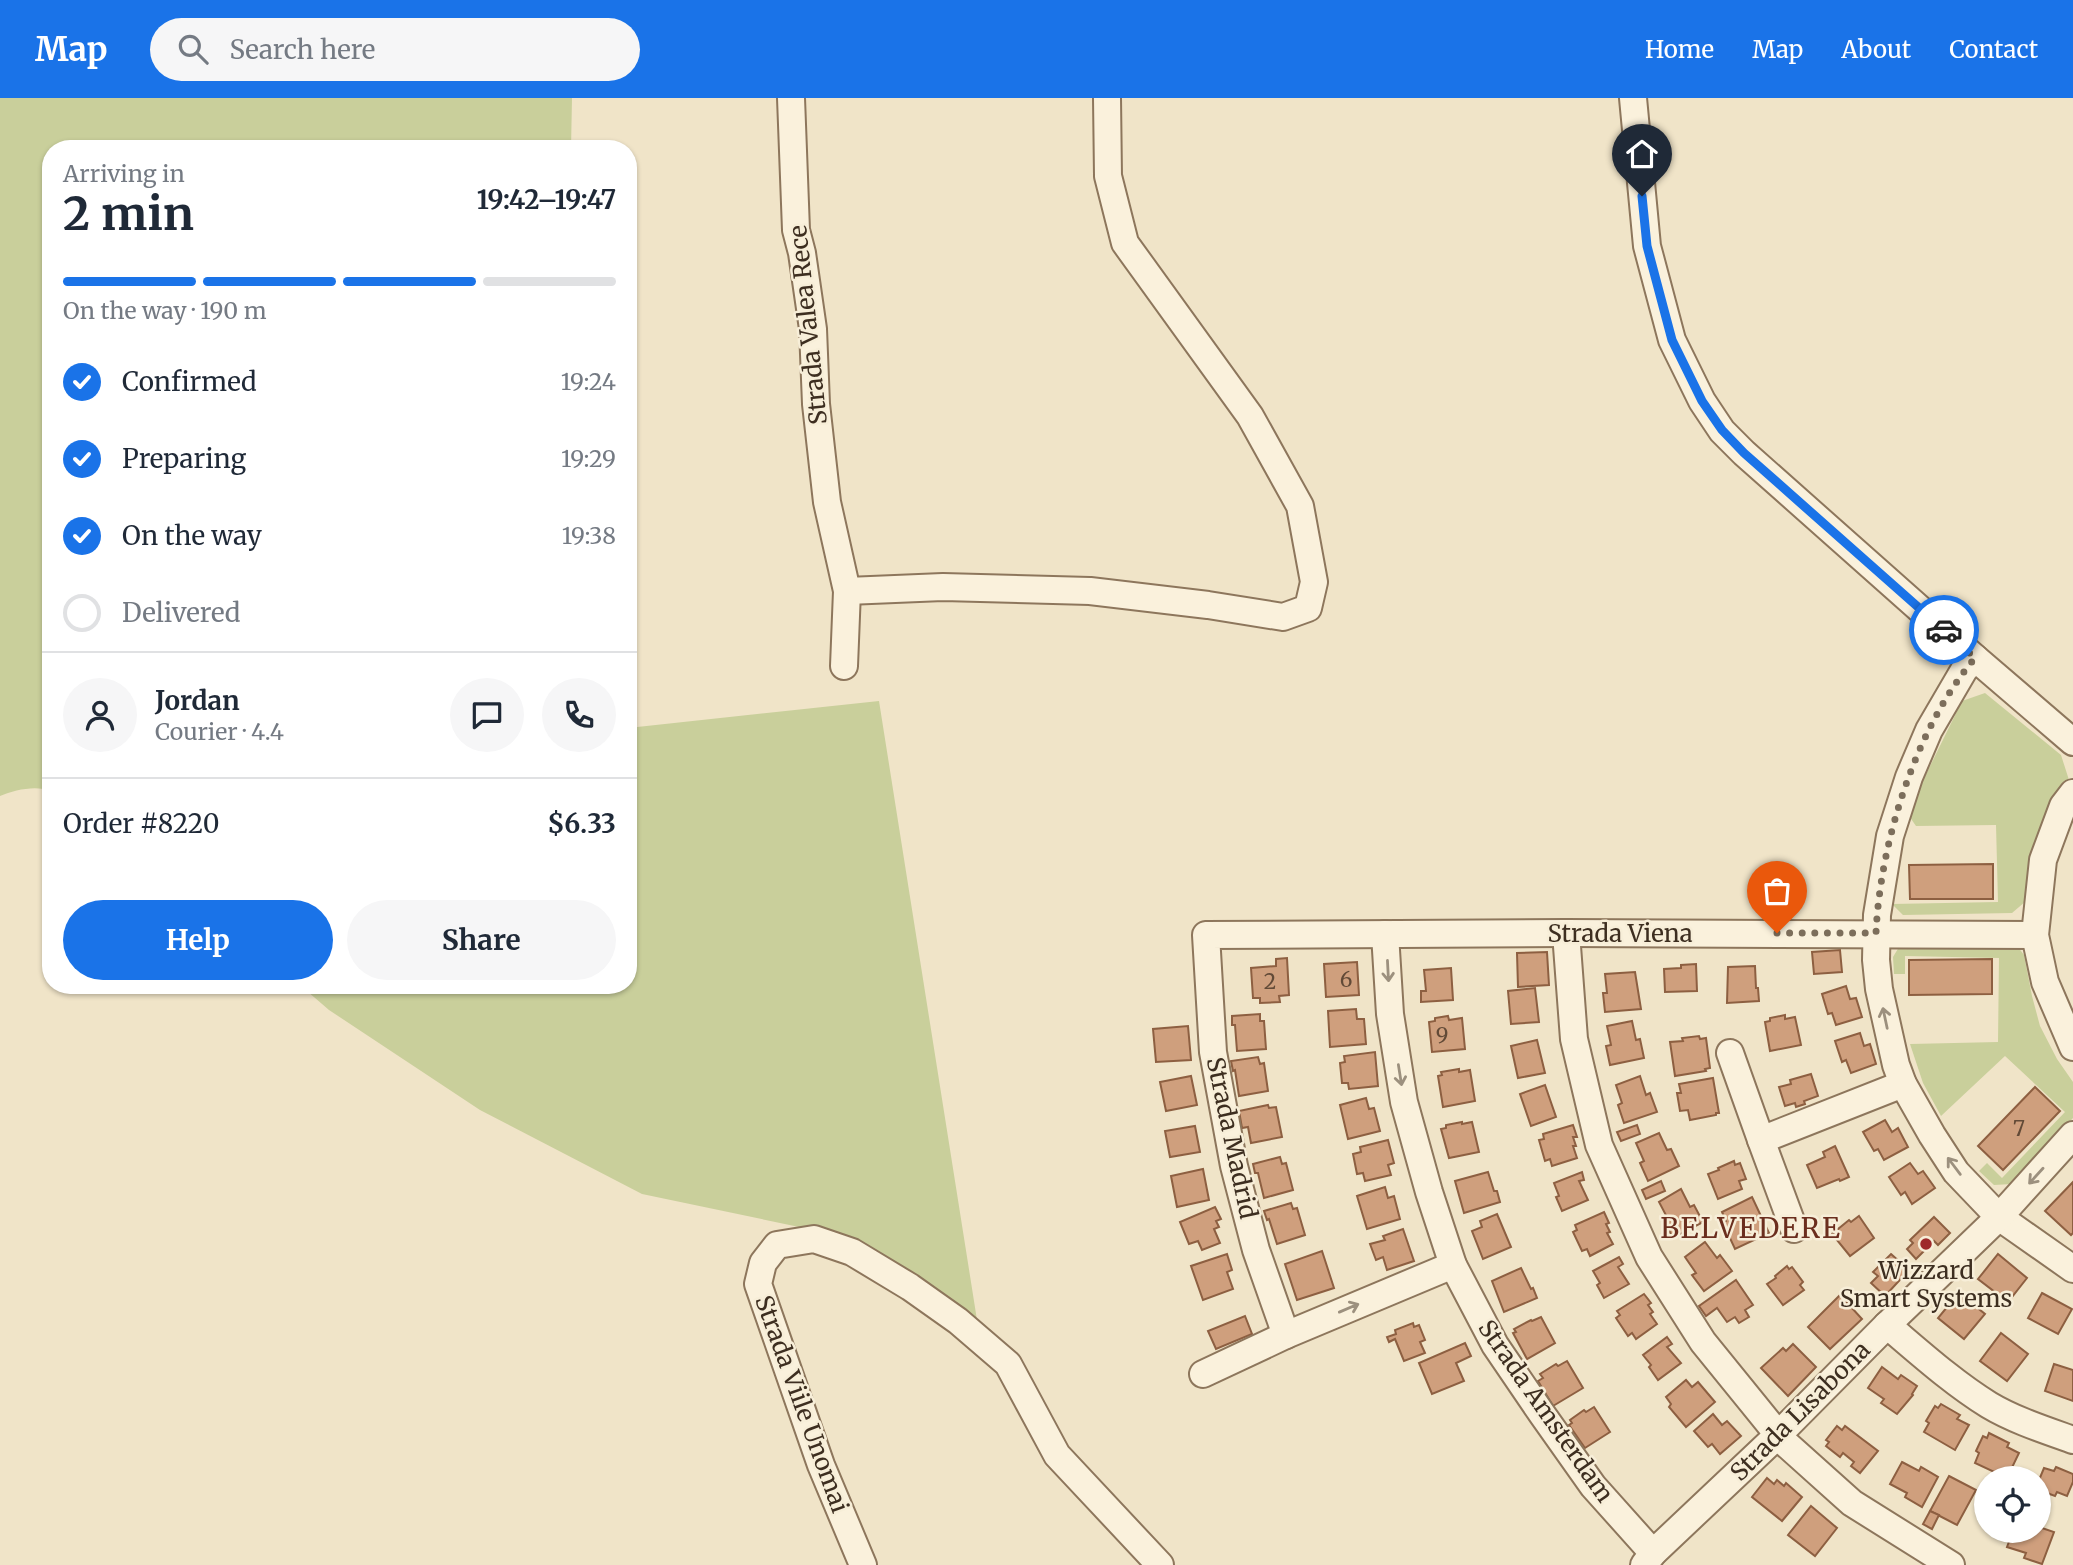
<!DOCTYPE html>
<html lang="en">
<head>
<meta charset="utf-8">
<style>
  body { margin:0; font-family:Merriweather,serif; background:#f6f6f7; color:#1f2937; height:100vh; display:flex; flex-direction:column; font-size:26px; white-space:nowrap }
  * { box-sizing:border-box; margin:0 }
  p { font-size:23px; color:#747a83 }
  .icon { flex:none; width:38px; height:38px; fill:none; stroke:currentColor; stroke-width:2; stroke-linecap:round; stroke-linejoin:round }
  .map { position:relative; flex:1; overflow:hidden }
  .side { position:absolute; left:42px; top:42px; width:595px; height:854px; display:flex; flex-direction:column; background:#fff; border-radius:28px; box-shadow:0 2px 5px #0004 }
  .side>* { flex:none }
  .tools { position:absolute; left:1974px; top:1368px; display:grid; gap:14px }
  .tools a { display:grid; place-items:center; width:77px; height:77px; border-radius:50%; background:#fff; box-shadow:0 2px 5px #0004; font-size:35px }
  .pin { position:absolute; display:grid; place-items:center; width:60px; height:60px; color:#fff; margin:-72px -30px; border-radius:50% 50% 50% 0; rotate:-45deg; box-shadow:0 0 7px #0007 }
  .pin .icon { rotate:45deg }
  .courier { position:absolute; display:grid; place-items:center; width:70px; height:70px; margin:-35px; border:5px solid #1a73e8; border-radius:50%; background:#fff; color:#222; box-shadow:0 2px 9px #0007 }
  .summary em { font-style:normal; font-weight:700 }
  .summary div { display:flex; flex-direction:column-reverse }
  .summary { display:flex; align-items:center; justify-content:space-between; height:119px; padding:0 21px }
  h1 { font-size:46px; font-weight:700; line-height:52px }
  .bar { display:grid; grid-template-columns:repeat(4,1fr); gap:10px 7px; align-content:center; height:84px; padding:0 21px }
  .bar i { height:9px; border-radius:5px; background:#e0e1e3 }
  .bar .current { background:#1a73e8 }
  .bar p { grid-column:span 4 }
  .line { display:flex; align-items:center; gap:18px; padding:0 21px; border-top:2px solid #e0e1e3 }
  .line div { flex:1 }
  .round { display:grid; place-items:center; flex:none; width:74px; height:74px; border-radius:37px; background:#f6f6f7 }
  ol { padding:0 21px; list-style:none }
  li { display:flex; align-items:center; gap:21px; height:77px }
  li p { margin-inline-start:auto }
  li .icon { padding:7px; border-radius:50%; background:#1a73e8; color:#fff; stroke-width:4 }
  li:last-child { color:#747a83 }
  li i { width:38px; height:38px; border:4px solid #e0e1e3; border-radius:50% }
  .action { display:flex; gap:14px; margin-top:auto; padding:14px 21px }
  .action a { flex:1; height:80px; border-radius:42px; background:#1a73e8; color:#fff; font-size:28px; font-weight:700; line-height:80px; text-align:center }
  .action a+a { background:#f6f6f7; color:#1f2937 }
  header { display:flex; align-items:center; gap:42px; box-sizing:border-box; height:98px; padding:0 35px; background:#1a73e8; color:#fff }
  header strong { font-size:33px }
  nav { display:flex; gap:38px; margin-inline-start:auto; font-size:24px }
  .search { width:490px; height:63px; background:#f6f6f7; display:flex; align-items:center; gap:18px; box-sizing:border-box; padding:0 24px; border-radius:38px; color:#747a83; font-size:26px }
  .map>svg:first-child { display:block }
  .green { fill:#c9cf9b }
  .building { fill:#cf9f7d; stroke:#8d5f41; stroke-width:2 }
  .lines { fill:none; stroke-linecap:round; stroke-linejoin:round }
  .minor-casing { stroke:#8d765c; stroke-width:30 }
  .minor { stroke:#faf1dc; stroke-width:26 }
  .oneway { stroke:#9c907e }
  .done { stroke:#7c6e5b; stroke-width:7; stroke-dasharray:0 12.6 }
  .route { stroke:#1a73e8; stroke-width:9 }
  .poi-dot { fill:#9e2a2b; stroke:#f7eed8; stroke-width:2.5 }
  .labels { text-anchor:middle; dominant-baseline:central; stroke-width:5; stroke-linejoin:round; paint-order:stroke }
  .number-label { font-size:21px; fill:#624a37 }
  .street-label { font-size:24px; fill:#3d2e20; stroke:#f7eed8 }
  .poi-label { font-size:24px; fill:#3d2e20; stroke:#f7eed8 }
  .quarter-label { font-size:28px; letter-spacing:2px; fill:#6b2e1e; stroke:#f7eed8 }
</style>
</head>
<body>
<header>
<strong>Map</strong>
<div class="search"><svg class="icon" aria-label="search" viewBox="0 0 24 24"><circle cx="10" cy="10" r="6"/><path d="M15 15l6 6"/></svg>Search here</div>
<nav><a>Home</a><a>Map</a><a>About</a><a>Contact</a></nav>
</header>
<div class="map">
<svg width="2073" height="1467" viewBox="0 0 2073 1467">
  <rect width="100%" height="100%" fill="#f0e4c8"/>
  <g class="green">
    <path d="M0,0H572L571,51H51V693C35,687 15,692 0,698Z"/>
    <path d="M1985,595L2061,657L2069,682L2039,746L2026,803L2012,815L1903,817L1892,806L1998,804L1996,727L1916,728L1907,715L1962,603Z"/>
    <path d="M879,603L977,1222L847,1139L642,1096L480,1012L329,912L300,887H628V630Z"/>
    <path d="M1899,849H2018L2024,857L2032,898L2040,928L2057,961L2073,984V1020L2012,1086L1994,1087L1979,1073L1987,1065L2002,1080L2065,1014L2005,958L1941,1018L1923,985L1910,946L1998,944L1999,860L1905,858V876H1894L1893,859Z"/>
  </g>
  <g class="building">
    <path d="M1993,766V801H1910L1909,767Z"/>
    <path d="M1840,852L1842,874L1814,876L1812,854Z"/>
    <path d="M1547,854L1549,887L1518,889L1517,855Z"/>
    <path d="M1287,860L1289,897L1279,898L1280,904L1260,905V900H1253L1251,870L1276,868V861Z"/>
    <path d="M1992,861V896L1909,897V862Z"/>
    <path d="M1357,864L1359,897L1326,899L1324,866Z"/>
    <path d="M1696,866L1697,893L1665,894L1664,871L1681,870V867Z"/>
    <path d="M1755,868L1756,890H1758L1759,903L1727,905L1728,869Z"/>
    <path d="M1451,870L1453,902L1421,904V893H1426L1424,872Z"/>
    <path d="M1635,874L1641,911L1605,914L1603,895H1607L1605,876Z"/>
    <path d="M1846,888L1850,901L1856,900L1862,919L1836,927L1832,915L1828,916L1822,896Z"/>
    <path d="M1535,890L1539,924L1511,926L1508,893Z"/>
    <path d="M1356,911L1357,921H1364L1366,946L1330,949L1328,913Z"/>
    <path d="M1260,916V923H1264L1266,951L1237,953L1235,927H1232V918Z"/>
    <path d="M1785,917V921L1795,919L1801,947L1770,953L1765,924L1770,923V920Z"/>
    <path d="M1448,918L1449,922L1462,920L1465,951L1432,954L1429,924L1435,923V920Z"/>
    <path d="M1632,923L1636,942L1640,941L1644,960L1610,967L1606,948L1611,947L1607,928Z"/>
    <path d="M1188,928L1191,962L1156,964L1153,931Z"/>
    <path d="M1860,935L1864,948L1870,946L1876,966L1851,975L1846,962L1842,964L1835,943Z"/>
    <path d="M1699,938L1700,941L1706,940L1710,970L1705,971L1706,973L1675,978L1670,944L1683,943L1682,940Z"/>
    <path d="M1537,942L1545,975L1518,980L1511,948Z"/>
    <path d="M1375,954L1378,988L1349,991L1348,985H1342L1340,965L1345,964L1344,958Z"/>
    <path d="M1258,959L1260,966L1264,965L1268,993L1239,998L1235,972L1233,973L1231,963Z"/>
    <path d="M1459,971V974L1470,972L1475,1003L1443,1009L1438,978L1442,977L1441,974Z"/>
    <path d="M1811,976L1818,998L1804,1003L1805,1006L1796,1009L1795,1005L1785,1008L1779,989L1791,986L1790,982Z"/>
    <path d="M1191,978L1197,1007L1166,1013L1160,984Z"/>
    <path d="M1640,978L1646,997L1650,995L1657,1014L1624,1025L1618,1007L1622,1005L1616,987Z"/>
    <path d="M1713,980L1719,1015H1716V1017L1690,1022L1688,1012L1680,1013L1677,995H1681L1679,986Z"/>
    <path d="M1545,987L1556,1019L1531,1028L1520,996Z"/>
    <path d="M2035,989L2060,1013L2003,1072L1978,1048Z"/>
    <path d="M1366,1000L1369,1011L1374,1010L1380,1033L1348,1041L1340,1007Z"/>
    <path d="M1268,1007L1269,1010L1276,1009L1282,1039L1251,1045L1248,1029L1242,1030L1239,1013Z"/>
    <path d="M1885,1022L1892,1034L1898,1030L1908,1049L1884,1062L1878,1051L1874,1053L1863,1034Z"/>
    <path d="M1462,1024V1026L1472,1024L1479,1054L1449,1060L1441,1031L1446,1030V1027Z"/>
    <path d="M1573,1027L1577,1039H1573L1576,1048H1573L1577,1060L1552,1068L1550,1061L1545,1063L1539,1042L1544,1041L1543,1036Z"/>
    <path d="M1637,1027L1640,1036L1621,1043L1617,1034Z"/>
    <path d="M1195,1028L1200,1054L1170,1059L1165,1033Z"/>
    <path d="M1659,1035L1667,1052L1671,1051L1679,1068L1648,1083L1640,1065L1644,1063L1636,1045Z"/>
    <path d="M1388,1042L1394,1065L1388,1067L1391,1077L1365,1083L1363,1075L1357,1076L1353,1056L1361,1054L1360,1049Z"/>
    <path d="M1835,1048L1849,1079L1840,1083L1839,1081L1817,1090L1807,1067L1825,1059L1823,1054Z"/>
    <path d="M1280,1059L1282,1066L1286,1065L1293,1092L1264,1100L1258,1075H1255L1253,1066Z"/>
    <path d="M1734,1063L1735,1067L1740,1065L1746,1081L1739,1083L1742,1091L1718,1101L1708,1076L1719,1072L1718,1070Z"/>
    <path d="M1910,1065L1918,1076L1923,1073L1935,1090L1912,1106L1905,1094L1901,1097L1889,1079Z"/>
    <path d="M1203,1071L1209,1102L1177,1109L1171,1078Z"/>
    <path d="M1488,1074L1494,1093H1497L1500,1104L1464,1115L1455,1083Z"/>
    <path d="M1582,1074L1584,1082L1579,1083L1588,1102L1562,1113L1556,1099L1559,1098L1554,1085Z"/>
    <path d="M1661,1083L1665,1093L1646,1101L1642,1092Z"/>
    <path d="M2073,1084V1135L2071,1137L2045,1113Z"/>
    <path d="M1385,1089L1388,1100L1394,1098L1400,1121L1367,1131L1357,1098Z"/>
    <path d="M1681,1091L1690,1109L1694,1107L1703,1124L1673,1140L1664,1123L1668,1121L1659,1104Z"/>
    <path d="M1752,1099L1769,1135L1735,1151L1723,1125L1726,1123L1722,1114Z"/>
    <path d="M1291,1105L1293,1111L1297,1110L1305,1137L1277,1146L1269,1121L1267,1122L1264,1113Z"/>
    <path d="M1215,1109L1221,1121L1216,1123L1219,1129L1214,1131L1220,1145L1202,1152L1198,1143L1189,1146L1180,1124Z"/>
    <path d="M1604,1114L1609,1125L1606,1126L1610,1134L1607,1135L1613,1146L1590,1158L1587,1151L1582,1153L1573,1134L1577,1132L1575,1127Z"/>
    <path d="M1497,1116L1511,1149L1483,1161L1472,1133L1482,1129L1480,1123Z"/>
    <path d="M1859,1118L1874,1140L1850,1158L1832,1136L1849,1122L1851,1124Z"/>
    <path d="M1934,1119L1950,1135L1938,1147L1934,1143L1916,1161L1907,1151L1913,1145L1910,1142Z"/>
    <path d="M1403,1131L1414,1163L1387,1172L1383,1159L1376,1162L1370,1146L1385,1142L1383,1138Z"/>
    <path d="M1705,1144L1717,1160L1720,1157L1732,1173L1704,1193L1692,1177L1696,1175L1685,1159Z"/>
    <path d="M1322,1153L1334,1190L1297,1202L1285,1166Z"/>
    <path d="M1227,1156L1232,1172L1227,1174L1233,1191L1203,1202L1191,1168Z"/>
    <path d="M1891,1156L1909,1172L1885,1198L1871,1185L1878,1178L1873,1174Z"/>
    <path d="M1998,1156L2027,1180L2008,1204L1978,1181Z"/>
    <path d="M1619,1159L1623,1166L1618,1169L1629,1186L1604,1200L1597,1187L1600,1185L1593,1173Z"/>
    <path d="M1787,1168L1789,1171L1792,1169L1803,1184L1800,1187L1804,1192L1783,1207L1767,1186L1776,1180L1775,1178Z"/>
    <path d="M1521,1170L1531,1191L1533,1190L1537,1200L1504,1214L1492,1183Z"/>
    <path d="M1736,1182L1753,1207L1745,1212L1749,1219L1739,1225L1735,1219L1727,1224L1717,1210L1706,1218L1699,1208Z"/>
    <path d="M2042,1195L2072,1211L2058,1236L2028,1220Z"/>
    <path d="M1644,1196L1651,1205L1648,1207L1653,1214L1650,1216L1657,1226L1636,1241L1632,1235L1628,1238L1616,1220L1620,1217L1617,1213Z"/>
    <path d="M1840,1197L1862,1221L1830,1251L1808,1229Z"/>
    <path d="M1964,1199L1985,1216L1964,1241L1938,1220L1952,1203L1957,1207Z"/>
    <path d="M1245,1218L1252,1236L1216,1251L1208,1233Z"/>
    <path d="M1541,1219L1555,1245L1527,1261L1513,1235L1516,1234L1514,1231L1531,1222L1532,1223Z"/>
    <path d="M1413,1225L1414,1229L1419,1227L1425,1242L1420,1244L1425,1255L1404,1263L1395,1241L1389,1244L1387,1239L1396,1236L1395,1232Z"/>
    <path d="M2001,1235L2028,1256L2007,1283L1980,1263Z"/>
    <path d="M1667,1239L1672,1246L1667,1249L1681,1265L1658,1282L1649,1269L1651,1267L1643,1257Z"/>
    <path d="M1465,1245L1471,1258L1456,1265L1464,1283L1432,1296L1419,1265Z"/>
    <path d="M1793,1246L1816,1269L1788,1298L1761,1270L1783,1250L1786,1253Z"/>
    <path d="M1567,1263L1583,1290L1553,1308L1538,1283L1543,1280L1540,1276L1556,1266L1558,1268Z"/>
    <path d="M2054,1266L2073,1272V1303L2045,1293Z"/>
    <path d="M1882,1269L1898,1281L1901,1277L1917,1288L1912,1296L1913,1297L1897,1316L1881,1305L1884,1301L1868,1290Z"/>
    <path d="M1686,1282L1692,1289L1698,1284L1715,1304L1686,1329L1669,1309L1671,1306L1666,1299Z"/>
    <path d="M1941,1306L1960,1317L1957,1321L1969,1327L1955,1352L1924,1334L1929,1325L1926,1323L1935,1308L1938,1310Z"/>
    <path d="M1594,1309L1610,1334L1585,1350L1569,1327L1572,1325L1570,1322L1584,1312L1586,1314Z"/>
    <path d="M1713,1316L1722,1327L1727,1323L1741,1338L1720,1356L1712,1346L1708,1349L1694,1333Z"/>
    <path d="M1837,1328L1842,1332L1845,1328L1878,1353L1860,1375L1851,1368L1854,1364L1843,1355L1840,1359L1826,1348L1829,1344L1826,1342Z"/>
    <path d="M1989,1335L2009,1345L2007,1349L2019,1355L2007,1380L1975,1365L1979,1355L1976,1353L1983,1338L1987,1340Z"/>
    <path d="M1902,1364L1919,1373L1921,1369L1938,1379L1922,1409L1905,1399L1907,1395L1890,1386Z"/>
    <path d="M2056,1369L2073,1376V1384L2067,1398L2057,1394L2055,1398L2039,1392V1382L2044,1370L2054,1373Z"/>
    <path d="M1949,1378L1976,1392L1957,1427L1930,1413Z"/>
    <path d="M1767,1380L1774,1386L1777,1382L1784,1388L1786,1385L1802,1399L1782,1423L1752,1399Z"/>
    <path d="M1811,1408L1837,1430L1815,1458L1788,1437Z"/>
    <path d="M1930,1413L1939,1417L1932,1431L1923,1426Z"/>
    <path d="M2039,1429L2054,1434L2042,1466L2024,1460L2026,1455L2007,1449L2013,1433H2039Z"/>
  </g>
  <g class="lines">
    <g class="minor-casing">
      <g id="minor">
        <path d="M791,0L796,132L802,155L813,231L816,306L827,404L847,493L844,568"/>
        <path d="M1633,0L1647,148L1672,242L1702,303L1722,333L1744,355L1975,560L2073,644"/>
        <path d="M847,493L943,489L1090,493L1208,507L1283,519L1308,510L1314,484L1300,408L1250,318L1125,145L1108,78L1107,0"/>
        <path d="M1975,560L1964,572L1929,632L1909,679L1890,738L1877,817L1876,862L1879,891L1896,967L1903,986L1932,1037L1956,1074L1999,1119L2073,1171"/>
        <path d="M2073,695L2063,708L2043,762L2035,837L2045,884L2073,949"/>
        <path d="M1566,835L1574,941L1599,1047L1649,1159L1703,1244L1785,1345L1852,1405L1951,1467"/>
        <path d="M1385,836L1390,916L1404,1004L1429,1094L1453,1167L1495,1247L1542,1316L1593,1388L1653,1455"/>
        <path d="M1730,955L1761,1042L1903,986"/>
        <path d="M1761,1042L1794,1131"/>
        <path d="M1887,1227C1919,1254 1952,1284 1989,1307C2014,1322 2045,1332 2073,1342"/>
        <path d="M1286,1237L1256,1152L1234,1068L1213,954L1206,837L1566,835L2035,837"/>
        <path d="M1203,1276L1286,1237L1453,1167"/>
        <path d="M863,1467L821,1367L758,1186L763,1165L777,1147L814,1141L852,1154L910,1189L958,1223L1008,1266L1057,1357L1160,1467"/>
        <path d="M1644,1467L1653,1455L1778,1337L1887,1227L1999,1119L2073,1037"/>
      </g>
    </g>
    <use href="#minor" class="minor"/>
  </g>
  <defs><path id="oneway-shaft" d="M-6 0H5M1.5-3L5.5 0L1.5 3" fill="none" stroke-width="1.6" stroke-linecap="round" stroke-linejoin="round" transform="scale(1.75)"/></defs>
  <g class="oneway">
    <use href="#oneway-shaft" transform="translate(1388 873) rotate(87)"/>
    <use href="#oneway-shaft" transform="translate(1885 920) rotate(-102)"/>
    <use href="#oneway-shaft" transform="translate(1400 977) rotate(81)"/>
    <use href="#oneway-shaft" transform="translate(1954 1068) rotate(-127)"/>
    <use href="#oneway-shaft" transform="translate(2036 1078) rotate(132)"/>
    <use href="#oneway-shaft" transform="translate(1349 1210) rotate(-23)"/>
  </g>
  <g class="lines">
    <path class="done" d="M1777,835H1876C1880,745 1916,629 1975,560L1944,532"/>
    <path class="route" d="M1642,98L1647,148L1672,242L1702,303L1722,332L1744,355L1944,532"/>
  </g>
  <circle class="poi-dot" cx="1926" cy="1146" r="7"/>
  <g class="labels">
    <g class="number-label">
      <text x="1346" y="881">6</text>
      <text x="1270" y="883">2</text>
      <text x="1442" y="937">9</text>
      <text x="2019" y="1030">7</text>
    </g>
    <g class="street-label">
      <text transform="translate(808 227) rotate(-96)">Strada Valea Rece</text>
      <text x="1620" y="835">Strada Viena</text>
      <text transform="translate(1232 1040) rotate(78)">Strada Madrid</text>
      <text transform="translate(802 1306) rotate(70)">Strada Viile Unomai</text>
      <text transform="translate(1546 1313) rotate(55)">Strada Amsterdam</text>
      <text transform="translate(1800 1313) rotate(-45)">Strada Lisabona</text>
    </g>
    <g class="poi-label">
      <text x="1926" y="1172">Wizzard<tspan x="1926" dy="28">Smart Systems</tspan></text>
    </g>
    <g class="quarter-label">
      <text x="1751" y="1130">BELVEDERE</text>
    </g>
  </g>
</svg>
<div class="tools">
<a><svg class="icon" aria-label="locate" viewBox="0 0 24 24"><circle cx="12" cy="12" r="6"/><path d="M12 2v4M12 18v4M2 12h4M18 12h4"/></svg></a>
</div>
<div class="pin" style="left:1777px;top:835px;background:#ea580c"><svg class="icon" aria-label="bag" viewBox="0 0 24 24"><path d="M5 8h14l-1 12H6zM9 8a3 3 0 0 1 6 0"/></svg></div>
<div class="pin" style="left:1642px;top:98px;background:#1f2937"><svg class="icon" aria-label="home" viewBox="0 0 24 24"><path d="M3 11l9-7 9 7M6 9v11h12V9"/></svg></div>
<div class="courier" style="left:1944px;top:532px"><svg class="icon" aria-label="car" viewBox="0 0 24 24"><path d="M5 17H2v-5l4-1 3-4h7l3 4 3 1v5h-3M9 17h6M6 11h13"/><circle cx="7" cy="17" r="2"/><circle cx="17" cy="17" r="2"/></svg></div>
<section class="side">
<div class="summary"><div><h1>2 min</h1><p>Arriving in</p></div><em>19:42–19:47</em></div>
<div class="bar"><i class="current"></i><i class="current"></i><i class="current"></i><i></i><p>On the way · 190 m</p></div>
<ol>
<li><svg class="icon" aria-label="check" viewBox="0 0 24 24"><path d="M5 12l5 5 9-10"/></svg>Confirmed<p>19:24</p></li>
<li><svg class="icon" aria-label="check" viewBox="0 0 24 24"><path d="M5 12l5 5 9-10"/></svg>Preparing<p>19:29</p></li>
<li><svg class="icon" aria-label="check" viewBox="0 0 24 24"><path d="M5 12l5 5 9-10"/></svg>On the way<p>19:38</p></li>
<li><i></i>Delivered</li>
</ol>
<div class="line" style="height:126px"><a class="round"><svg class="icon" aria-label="person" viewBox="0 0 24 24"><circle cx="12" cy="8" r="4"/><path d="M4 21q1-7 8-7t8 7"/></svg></a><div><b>Jordan</b><p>Courier · 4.4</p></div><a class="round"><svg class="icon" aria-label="chat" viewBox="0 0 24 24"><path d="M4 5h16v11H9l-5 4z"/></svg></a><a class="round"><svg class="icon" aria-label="phone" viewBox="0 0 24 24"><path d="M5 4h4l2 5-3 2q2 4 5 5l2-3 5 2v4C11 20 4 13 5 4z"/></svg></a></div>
<div class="line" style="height:91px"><div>Order #8220</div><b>$6.33</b></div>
<div class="action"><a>Help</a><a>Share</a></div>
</section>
</div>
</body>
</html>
